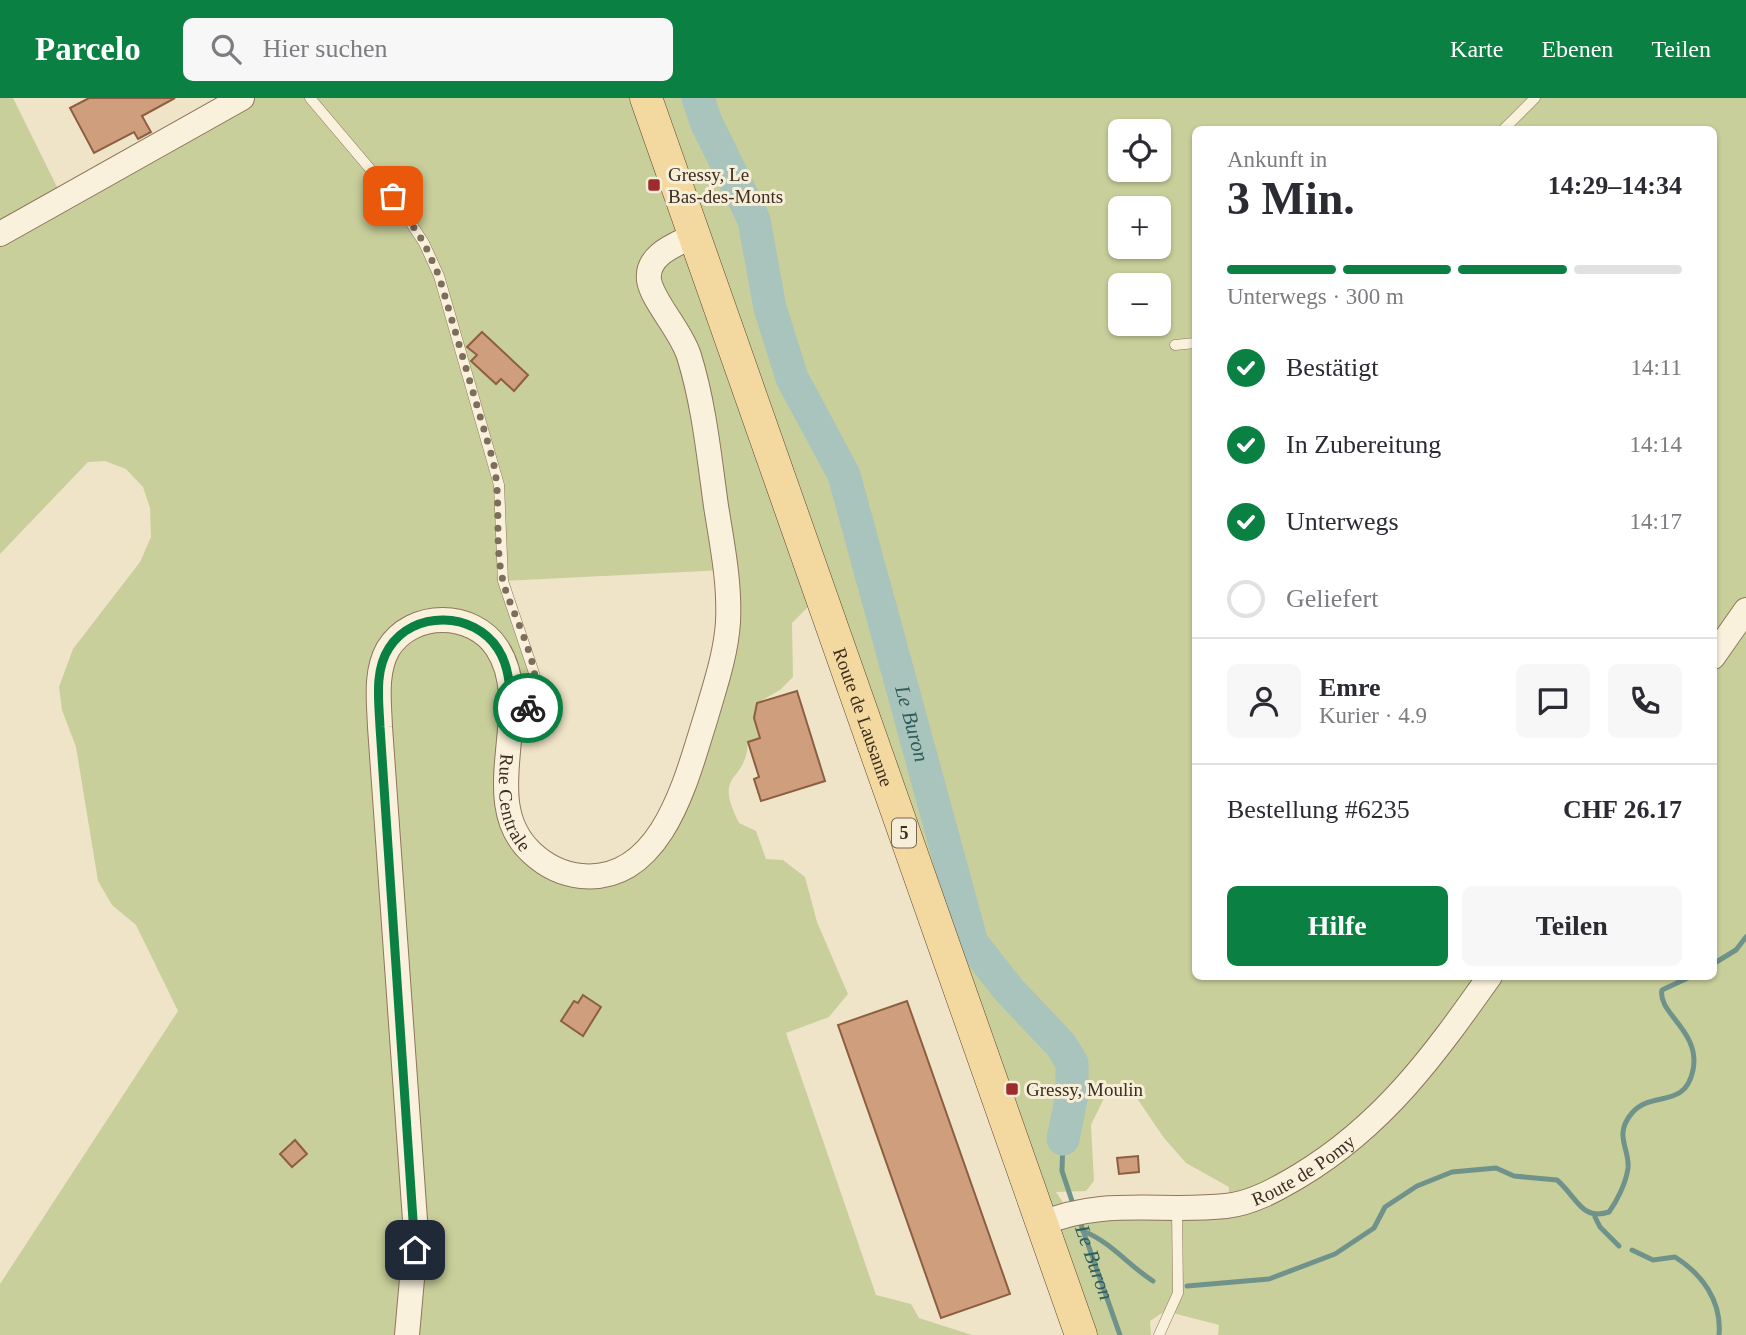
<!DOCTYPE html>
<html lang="de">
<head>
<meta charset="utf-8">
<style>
  body { margin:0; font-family:Georgia,serif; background:#f7f7f7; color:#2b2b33; height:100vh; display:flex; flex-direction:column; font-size:26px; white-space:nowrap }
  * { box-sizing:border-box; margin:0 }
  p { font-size:23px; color:#7c7c81 }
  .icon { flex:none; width:38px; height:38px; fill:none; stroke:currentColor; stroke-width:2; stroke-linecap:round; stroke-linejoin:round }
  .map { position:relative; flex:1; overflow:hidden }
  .panel { position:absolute; left:1192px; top:28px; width:525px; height:854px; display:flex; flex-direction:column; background:#fff; border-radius:10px; box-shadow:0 2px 5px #0004 }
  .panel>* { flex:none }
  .fabs { position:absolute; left:1108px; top:21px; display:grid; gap:14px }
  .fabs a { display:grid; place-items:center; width:63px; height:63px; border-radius:10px; background:#fff; box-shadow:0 2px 5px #0004; font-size:35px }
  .pin { position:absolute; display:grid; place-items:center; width:60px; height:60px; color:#fff; margin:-30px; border-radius:14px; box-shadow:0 4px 10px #0006 }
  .courier { position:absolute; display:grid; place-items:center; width:70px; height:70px; margin:-35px; border:5px solid #0b8043; border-radius:50%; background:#fff; color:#222; box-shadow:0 2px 9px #0007 }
  .overview em { font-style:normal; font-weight:700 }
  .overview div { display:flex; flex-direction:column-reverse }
  .overview { display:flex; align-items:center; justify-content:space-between; height:119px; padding:0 35px }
  h1 { font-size:46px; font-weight:700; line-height:52px }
  .bar { display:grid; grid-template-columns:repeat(4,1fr); gap:10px 7px; align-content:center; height:84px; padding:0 35px }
  .bar i { height:9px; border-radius:5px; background:#e1e1e2 }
  .bar .selected { background:#0b8043 }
  .bar p { grid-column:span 4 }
  .line { display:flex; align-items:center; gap:18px; padding:0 35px; border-top:2px solid #e1e1e2 }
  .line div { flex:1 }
  .round { display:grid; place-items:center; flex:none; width:74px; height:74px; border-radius:10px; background:#f7f7f7 }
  ol { padding:0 35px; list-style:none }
  li { display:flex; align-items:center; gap:21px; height:77px }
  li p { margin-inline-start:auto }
  li .icon { padding:7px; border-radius:50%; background:#0b8043; color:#fff; stroke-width:4 }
  li:last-child { color:#7c7c81 }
  li i { width:38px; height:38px; border:4px solid #e1e1e2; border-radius:50% }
  .action { display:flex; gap:14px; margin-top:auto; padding:14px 35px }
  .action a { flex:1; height:80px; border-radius:10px; background:#0b8043; color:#fff; font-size:28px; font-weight:700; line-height:80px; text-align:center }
  .action a+a { background:#f7f7f7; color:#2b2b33 }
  header { display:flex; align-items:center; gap:42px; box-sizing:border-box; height:98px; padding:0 35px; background:#0b8043; color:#fff }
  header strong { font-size:33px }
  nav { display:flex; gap:38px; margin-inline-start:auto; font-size:24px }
  .search { width:490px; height:63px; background:#f7f7f7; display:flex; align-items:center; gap:18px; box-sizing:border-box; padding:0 24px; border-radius:10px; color:#7c7c81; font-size:26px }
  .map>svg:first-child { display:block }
  .green { fill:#c9cf9b; fill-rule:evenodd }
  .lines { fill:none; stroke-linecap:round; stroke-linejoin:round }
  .stream { stroke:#6f938a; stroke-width:5 }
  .river { stroke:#a9c4bc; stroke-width:33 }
  .building { fill:#cf9f7d; stroke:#8d5f41; stroke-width:2 }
  .service-casing { stroke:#8d765c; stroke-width:11 }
  .tertiary-casing { stroke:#8d765c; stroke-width:26 }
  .primary-casing { stroke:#5b4430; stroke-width:33 }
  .service { stroke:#faf1dc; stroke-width:10 }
  .tertiary { stroke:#faf1dc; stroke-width:24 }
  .primary { stroke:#f3d9a0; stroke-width:32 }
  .done { stroke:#7c6e5b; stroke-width:7; stroke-dasharray:0 12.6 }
  .route { stroke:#0b8043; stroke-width:9 }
  .poi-dot { fill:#9e2a2b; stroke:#f7eed8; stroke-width:2.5 }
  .labels { text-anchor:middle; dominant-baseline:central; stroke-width:6; stroke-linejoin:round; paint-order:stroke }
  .shield { fill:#f7eed8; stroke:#756857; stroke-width:2 }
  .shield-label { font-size:18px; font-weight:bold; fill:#3d2e20 }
  .poi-label { font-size:19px; fill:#3d2e20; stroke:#f7eed8; text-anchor:start }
  .street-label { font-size:19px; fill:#3d2e20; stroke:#f7eed8 }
  .water-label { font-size:21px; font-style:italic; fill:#2f5d5a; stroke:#f7eed8 }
</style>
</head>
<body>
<header>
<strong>Parcelo</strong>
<div class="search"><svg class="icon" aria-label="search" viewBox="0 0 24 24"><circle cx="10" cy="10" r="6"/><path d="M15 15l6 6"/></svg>Hier suchen</div>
<nav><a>Karte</a><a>Ebenen</a><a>Teilen</a></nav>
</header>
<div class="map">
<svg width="1746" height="1237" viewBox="0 0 1746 1237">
  <rect width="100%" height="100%" fill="#f0e4c8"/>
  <path class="green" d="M0,0H13L62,99L242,0H1746V1237H1218L1219,1227L1165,1213L1150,1223L1151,1237H1081L820,497L792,525L793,579L780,592L757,605L760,640L748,644C746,688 712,671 739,725L756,733L766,761L783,762L805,779L817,824L848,896L829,919L786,935L876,1197L911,1206L919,1220L972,1237H0V1186L178,913L136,827L112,807L98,783L76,649L62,612L59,589L73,551L140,464L151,439L150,410L143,389L126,371L105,363L88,364L0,456ZM1195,32H1713V878H1195ZM1120,33H1158V72H1120ZM1120,110H1158V149H1120ZM1120,187H1158V226H1120ZM725,472L703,627L633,765L557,773L507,701L511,619L531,607L529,555L503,483ZM1120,991L1132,993L1164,1040L1186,1065L1229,1089L1228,1107L1070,1115L1056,1094L1086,1093L1094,1083L1091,1027L1108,992Z"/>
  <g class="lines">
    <g class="stream">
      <path d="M1713,866L1736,852L1746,839"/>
      <path d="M1063,1041L1062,1073L1074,1109"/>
      <path d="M1595,1119L1600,1129L1619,1148"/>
      <path id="s1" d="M1079,1121L1120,1237"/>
      <path d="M1083,1133C1111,1144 1128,1167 1153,1183"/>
      <path d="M1632,1152L1653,1162L1675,1159C1702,1176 1722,1203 1719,1237"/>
      <path d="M1187,1188L1269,1181L1335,1156L1374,1130L1385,1109L1417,1088L1452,1074L1496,1070L1514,1078L1557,1082C1577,1099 1581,1123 1609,1114C1617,1103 1626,1085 1628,1070C1630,1051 1613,1037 1632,1015C1651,992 1685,1012 1693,972C1701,933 1657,915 1662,892L1692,878"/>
    </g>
    <path class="river" id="s2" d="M698,0L706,24L754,122L770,210L792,280L844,377L972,845L1009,892L1061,947L1072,965V997L1063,1041"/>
  </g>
  <g class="building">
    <path d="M89,0H175L142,18L151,34L138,41L134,34L94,55L70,10Z"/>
    <path d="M482,234L528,277L514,293L501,281L496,286L471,263L477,257L467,249Z"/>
    <path d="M797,593L825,683L761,703L754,681L759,679L748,644L760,640L754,620L757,605Z"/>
    <path d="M583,897L601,909L583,938L561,923L574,903L578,905Z"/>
    <path d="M907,903L1010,1196L941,1220L838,927Z"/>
    <path d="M295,1042L307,1056L292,1069L280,1056Z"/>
    <path d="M1138,1058L1139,1074L1119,1076L1117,1060Z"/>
  </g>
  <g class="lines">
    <g class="service-casing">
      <g id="service">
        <path d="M310,0L393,98L424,145L439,178L499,387L503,483L534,575L535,596L531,607L514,617"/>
        <path d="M1503,32L1535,0"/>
        <path d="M1175,247L1195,245"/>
        <path d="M1159,1237L1178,1195L1177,1111"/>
      </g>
    </g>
    <g class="tertiary-casing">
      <g id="tertiary">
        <path d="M0,136L242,0"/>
        <path d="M1713,559L1746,512"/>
        <path id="s3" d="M1041,1126C1104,1099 1161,1115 1226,1108C1253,1105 1277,1091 1299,1078C1384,1027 1434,957 1490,878"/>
        <path id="s4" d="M407,1237L416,1136L380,629C379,603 375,574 388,551C412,512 473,513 497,550C537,611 474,702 532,755C546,768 562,776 581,778C663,786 687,678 706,619C715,588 726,556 728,524C730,485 722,446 716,408C709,358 704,306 689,258C681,232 652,203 649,182C646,157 675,147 693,138"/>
      </g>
    </g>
    <g class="primary-casing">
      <g id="primary">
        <path id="s5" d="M646,0L1081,1237"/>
      </g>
    </g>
    <use href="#service" class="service"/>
    <use href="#tertiary" class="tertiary"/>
    <use href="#primary" class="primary"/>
  </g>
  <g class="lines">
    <path class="done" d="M393,98L424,145L439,178L492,359C503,400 493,442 503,483C509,512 553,585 528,610"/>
    <path class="route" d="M415,1152L380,629C379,604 374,573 389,550C413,512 474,513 498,551C511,571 510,596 511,618L528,610"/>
  </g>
  <g class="poi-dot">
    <rect x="647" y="80" width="14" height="14" rx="3.5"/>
    <rect x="1005" y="984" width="14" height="14" rx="3.5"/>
  </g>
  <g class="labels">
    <rect class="shield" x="892" y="720.5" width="24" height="29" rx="5"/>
    <g class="shield-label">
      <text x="904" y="735">5</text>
    </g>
    <g class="poi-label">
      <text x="668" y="76">Gressy, Le<tspan x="668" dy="22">Bas-des-Monts</tspan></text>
      <text x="1026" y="991">Gressy, Moulin</text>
    </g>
    <g class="street-label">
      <text stroke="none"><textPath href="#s5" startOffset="656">Route de Lausanne</textPath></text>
      <text stroke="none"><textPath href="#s4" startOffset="976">Rue Centrale</textPath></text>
      <text stroke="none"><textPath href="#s3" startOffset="273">Route de Pomy</textPath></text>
    </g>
    <g class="water-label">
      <text stroke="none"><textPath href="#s2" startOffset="665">Le Buron</textPath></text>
      <text stroke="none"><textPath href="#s1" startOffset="46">Le Buron</textPath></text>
    </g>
  </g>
</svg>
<div class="fabs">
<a><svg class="icon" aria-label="locate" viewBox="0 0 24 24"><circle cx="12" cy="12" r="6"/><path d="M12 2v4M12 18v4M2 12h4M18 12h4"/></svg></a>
<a>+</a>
<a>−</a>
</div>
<div class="pin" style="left:393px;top:98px;background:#ea580c"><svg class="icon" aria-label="bag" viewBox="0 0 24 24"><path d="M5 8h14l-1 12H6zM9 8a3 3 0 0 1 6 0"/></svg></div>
<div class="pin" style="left:415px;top:1152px;background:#1f2937"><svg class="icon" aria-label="home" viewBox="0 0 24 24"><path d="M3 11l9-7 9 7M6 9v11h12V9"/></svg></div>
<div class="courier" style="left:528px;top:610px"><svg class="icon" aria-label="bike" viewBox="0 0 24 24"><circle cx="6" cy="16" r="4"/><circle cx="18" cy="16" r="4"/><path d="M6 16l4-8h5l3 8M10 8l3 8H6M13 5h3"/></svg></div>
<section class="panel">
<div class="overview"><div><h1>3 Min.</h1><p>Ankunft in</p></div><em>14:29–14:34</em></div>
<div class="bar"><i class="selected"></i><i class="selected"></i><i class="selected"></i><i></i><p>Unterwegs · 300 m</p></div>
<ol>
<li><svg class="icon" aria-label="check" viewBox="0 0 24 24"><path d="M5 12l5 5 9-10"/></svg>Bestätigt<p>14:11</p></li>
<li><svg class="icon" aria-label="check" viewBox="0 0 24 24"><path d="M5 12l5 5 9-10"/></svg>In Zubereitung<p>14:14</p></li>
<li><svg class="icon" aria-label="check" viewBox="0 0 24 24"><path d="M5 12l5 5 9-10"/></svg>Unterwegs<p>14:17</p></li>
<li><i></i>Geliefert</li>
</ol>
<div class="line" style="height:126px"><a class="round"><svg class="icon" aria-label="person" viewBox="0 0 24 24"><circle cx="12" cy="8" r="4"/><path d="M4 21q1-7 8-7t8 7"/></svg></a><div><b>Emre</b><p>Kurier · 4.9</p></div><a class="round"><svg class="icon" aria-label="chat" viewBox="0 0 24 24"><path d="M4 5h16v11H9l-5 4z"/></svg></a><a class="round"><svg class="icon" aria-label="phone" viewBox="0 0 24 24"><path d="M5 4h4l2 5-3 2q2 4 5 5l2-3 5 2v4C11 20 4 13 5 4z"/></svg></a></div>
<div class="line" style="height:91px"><div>Bestellung #6235</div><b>CHF 26.17</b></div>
<div class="action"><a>Hilfe</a><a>Teilen</a></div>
</section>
</div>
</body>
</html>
